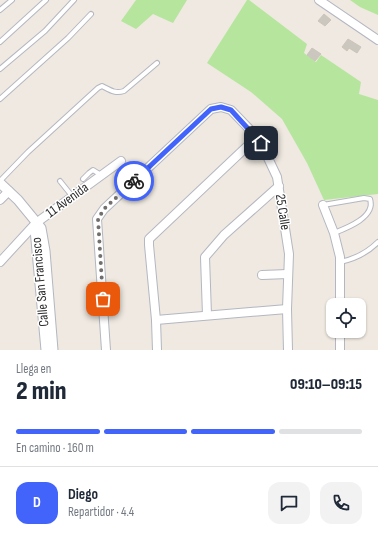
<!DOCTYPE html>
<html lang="es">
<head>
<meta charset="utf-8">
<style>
  body { margin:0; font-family:"Sofia Sans Condensed",sans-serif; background:#f2f2f3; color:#1f2937; height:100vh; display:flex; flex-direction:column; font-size:15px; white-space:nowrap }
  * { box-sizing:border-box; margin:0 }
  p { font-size:13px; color:#747a83 }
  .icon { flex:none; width:22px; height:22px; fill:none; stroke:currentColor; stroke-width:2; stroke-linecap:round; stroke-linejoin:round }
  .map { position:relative; height:350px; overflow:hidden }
  .drawer { display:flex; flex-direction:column; background:#fff; flex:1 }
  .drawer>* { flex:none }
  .controls { position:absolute; left:326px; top:298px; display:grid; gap:8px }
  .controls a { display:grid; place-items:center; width:40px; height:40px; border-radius:8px; background:#fff; box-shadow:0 1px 3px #0004; font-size:20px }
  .pin { position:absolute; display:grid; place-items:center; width:34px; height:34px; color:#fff; margin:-17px; border-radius:8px; box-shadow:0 2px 6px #0006 }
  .courier { position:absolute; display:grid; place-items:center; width:40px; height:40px; margin:-20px; border:3px solid #4264fb; border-radius:50%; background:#fff; color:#222; box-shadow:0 1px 5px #0007 }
  .headline em { font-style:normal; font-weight:800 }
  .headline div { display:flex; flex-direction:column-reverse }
  .headline { display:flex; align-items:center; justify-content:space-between; height:68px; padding:0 16px }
  h1 { font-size:26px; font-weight:800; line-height:30px }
  .bar { display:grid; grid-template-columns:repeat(4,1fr); gap:6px 4px; align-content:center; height:48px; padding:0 16px }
  .bar i { height:5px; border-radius:3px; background:#e0e1e3 }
  .bar .on { background:#4264fb }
  .bar p { grid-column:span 4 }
  .line { display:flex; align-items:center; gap:10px; padding:0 16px; border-top:1px solid #e0e1e3 }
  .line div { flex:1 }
  .round { display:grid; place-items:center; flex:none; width:42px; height:42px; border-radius:12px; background:#f2f2f3 }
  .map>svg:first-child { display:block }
  .green { fill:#b6e59e }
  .building { fill:#cbc7bf; stroke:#cbc5ba }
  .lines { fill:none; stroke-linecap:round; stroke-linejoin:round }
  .service-casing { stroke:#b4b7c1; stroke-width:6 }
  .minor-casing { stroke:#b4b7c1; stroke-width:10 }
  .tertiary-casing { stroke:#b4b7c1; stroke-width:11 }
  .service { stroke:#fff; stroke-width:4 }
  .minor { stroke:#fff; stroke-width:8 }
  .tertiary { stroke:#fff; stroke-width:9 }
  .done { stroke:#726f6d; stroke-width:4; stroke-dasharray:0 7.2 }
  .route { stroke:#4264fb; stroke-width:5 }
  .labels { text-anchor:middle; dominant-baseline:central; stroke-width:3; stroke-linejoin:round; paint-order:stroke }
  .street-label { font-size:14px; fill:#2e2e2e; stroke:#fff }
</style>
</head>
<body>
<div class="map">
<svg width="378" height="350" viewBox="0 0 378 350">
  <rect width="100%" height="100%" fill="#efe9e1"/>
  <g class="green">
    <path d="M136,0H187L173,23L153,14L136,29L121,21Z"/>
    <path d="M247,0H249L307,44L304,53L316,62L321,55L361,82L359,94L378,100V194L324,200L307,163L282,119L251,92L207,63Z"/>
    <path d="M350,0H378V15L360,7Z"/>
  </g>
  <g class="building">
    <path d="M324,14L331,20L325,26L318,21Z"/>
    <path d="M348,39L361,47L357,53L349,48L347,51L342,47Z"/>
    <path d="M312,48L321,54L315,61L307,55Z"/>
  </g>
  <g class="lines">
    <g class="service-casing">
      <g id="service">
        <path d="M0,10L12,0"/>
        <path d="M0,42L46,0"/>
        <path d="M0,69L45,31L74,0"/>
        <path d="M0,99L68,38L91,14"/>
        <path d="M83,179L89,173L93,170L101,175"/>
        <path d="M0,181L28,152L98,88L102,86C110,90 115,94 124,91L157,63"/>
        <path d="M60,181L72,196"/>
        <path d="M323,205L364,198L370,199C376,217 347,228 334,233"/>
        <path d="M340,262C355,259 367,253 378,242"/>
      </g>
    </g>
    <g class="minor-casing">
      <g id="minor">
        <path d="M319,0L378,40"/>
        <path d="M0,200L9,191"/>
        <path d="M323,205L334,233L340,257V305"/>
        <path d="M0,262L36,223L121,161"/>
        <path d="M262,275L288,274"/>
        <path d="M207,315L205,257L224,235L279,186"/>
        <path d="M156,320L287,309"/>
        <path d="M106,350L97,219L104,209L211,109L221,107L231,110L257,137L261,143L277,177L289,254L287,309L288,350"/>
        <path d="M157,350L156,320L149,245V239L257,137"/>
        <path d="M340,350V331"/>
      </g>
    </g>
    <g class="tertiary-casing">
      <g id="tertiary">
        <path d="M0,183L18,200L41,228L45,251L53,350"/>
        <path d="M36,223L35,229L46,350"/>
      </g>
    </g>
    <use href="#service" class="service"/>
    <use href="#minor" class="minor"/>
    <use href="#tertiary" class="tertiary"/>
  </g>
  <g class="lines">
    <path class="done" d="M103,299L98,219L104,209L134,181"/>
    <path class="route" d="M134,181L211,109L221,107L231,110L261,143"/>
  </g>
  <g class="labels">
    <g class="street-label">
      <text transform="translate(67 200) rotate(-36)">11 Avenida</text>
      <text transform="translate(283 212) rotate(81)">25 Calle</text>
      <text transform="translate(40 282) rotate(-95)">Calle San Francisco</text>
    </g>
  </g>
</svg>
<div class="controls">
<a><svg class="icon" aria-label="locate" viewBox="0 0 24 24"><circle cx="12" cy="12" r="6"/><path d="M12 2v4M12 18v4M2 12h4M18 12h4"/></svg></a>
</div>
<div class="pin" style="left:103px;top:299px;background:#ea580c"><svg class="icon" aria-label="bag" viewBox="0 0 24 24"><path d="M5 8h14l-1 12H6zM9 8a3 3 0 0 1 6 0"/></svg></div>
<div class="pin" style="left:261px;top:143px;background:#1f2937"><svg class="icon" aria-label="home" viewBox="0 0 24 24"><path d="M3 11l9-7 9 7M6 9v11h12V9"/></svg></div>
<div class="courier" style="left:134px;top:181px"><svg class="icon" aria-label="bike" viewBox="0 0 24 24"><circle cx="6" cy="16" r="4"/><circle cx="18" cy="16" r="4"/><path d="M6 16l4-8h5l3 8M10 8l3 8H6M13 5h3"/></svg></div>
</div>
<section class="drawer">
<div class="headline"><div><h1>2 min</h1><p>Llega en</p></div><em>09:10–09:15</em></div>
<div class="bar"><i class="on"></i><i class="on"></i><i class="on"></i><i></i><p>En camino · 160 m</p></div>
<div class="line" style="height:72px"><b class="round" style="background:#4264fb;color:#fff">D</b><div><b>Diego</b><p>Repartidor · 4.4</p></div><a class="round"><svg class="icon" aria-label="chat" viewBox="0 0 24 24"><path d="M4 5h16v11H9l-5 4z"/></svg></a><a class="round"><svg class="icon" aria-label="phone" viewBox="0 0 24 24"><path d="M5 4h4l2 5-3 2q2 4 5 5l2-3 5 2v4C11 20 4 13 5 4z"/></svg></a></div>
</section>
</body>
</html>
